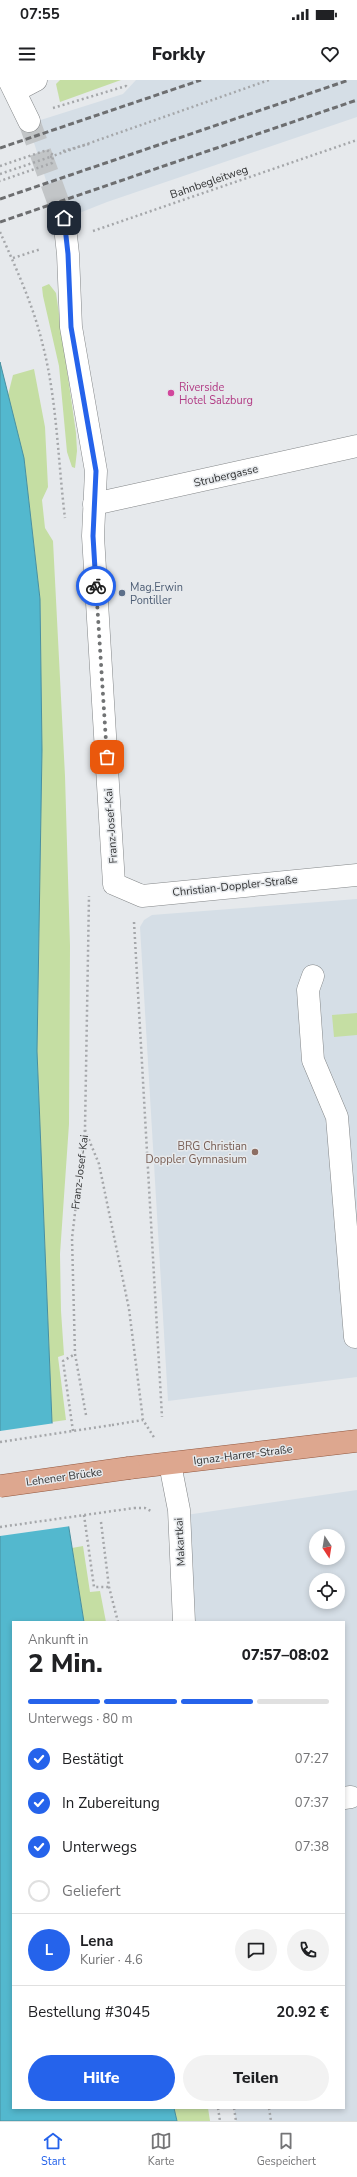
<!DOCTYPE html>
<html lang="de">
<head>
<meta charset="utf-8">
<style>
  body { margin:0; font-family:"Nunito Sans",sans-serif; background:#f2f2f2; color:#202124; height:100vh; display:flex; flex-direction:column; font-size:15px; white-space:nowrap }
  * { box-sizing:border-box; margin:0 }
  p { font-size:13px; color:#757577 }
  .icon { flex:none; width:22px; height:22px; fill:none; stroke:currentColor; stroke-width:2; stroke-linecap:round; stroke-linejoin:round }
  .map { position:relative; flex:1; overflow:hidden }
  .side { position:absolute; left:12px; top:1541px; width:333px; height:488px; display:flex; flex-direction:column; background:#fff; border-radius:0px; box-shadow:0 2px 6px #0003 }
  .side>* { flex:none }
  .needle { width:26px; rotate:168deg }
  .fabs { position:absolute; left:309px; top:1449px; display:grid; gap:8px }
  .fabs a { display:grid; place-items:center; width:36px; height:36px; border-radius:50%; background:#fff; box-shadow:0 2px 6px #0003; font-size:20px }
  .pin { position:absolute; display:grid; place-items:center; width:34px; height:34px; color:#fff; margin:-17px; border-radius:8px; box-shadow:0 2px 6px #0006 }
  .courier { position:absolute; display:grid; place-items:center; width:40px; height:40px; margin:-20px; border:3px solid #2563eb; border-radius:50%; background:#fff; color:#222; box-shadow:0 1px 5px #0007 }
  .head em { font-style:normal; font-weight:800 }
  .head div { display:flex; flex-direction:column-reverse }
  .head { display:flex; align-items:center; justify-content:space-between; height:68px; padding:0 16px }
  h1 { font-size:26px; font-weight:800; line-height:30px }
  .bar { display:grid; grid-template-columns:repeat(4,1fr); gap:6px 4px; align-content:center; height:48px; padding:0 16px }
  .bar i { height:5px; border-radius:3px; background:#e0e0e0 }
  .bar .on { background:#2563eb }
  .bar p { grid-column:span 4 }
  .line { display:flex; align-items:center; gap:10px; padding:0 16px; border-top:1px solid #e0e0e0 }
  .line div { flex:1 }
  .round { display:grid; place-items:center; flex:none; width:42px; height:42px; border-radius:21px; background:#f2f2f2 }
  ol { padding:0 16px; list-style:none }
  li { display:flex; align-items:center; gap:12px; height:44px }
  li p { margin-inline-start:auto }
  li .icon { padding:4px; border-radius:50%; background:#2563eb; color:#fff; stroke-width:4 }
  li:last-child { color:#757577 }
  li i { width:22px; height:22px; border:2px solid #e0e0e0; border-radius:50% }
  .button { display:flex; gap:8px; margin-top:auto; padding:8px 16px }
  .button a { flex:1; height:46px; border-radius:24px; background:#2563eb; color:#fff; font-size:16px; font-weight:800; line-height:46px; text-align:center }
  .button a+a { background:#f2f2f2; color:#202124 }
  .status { display:flex; justify-content:space-between; align-items:center; height:28px; padding:0 20px; background:#fff; direction:ltr }
  .status svg { height:11px; fill:currentColor }
  header { display:flex; justify-content:space-between; align-items:center; height:52px; padding:0 16px; background:#fff; font-size:18px; font-weight:800 }
  .tab-bar { display:flex; justify-content:space-around; align-items:center; height:56px; border-top:1px solid #e0e0e0; background:#fff; font-size:11px; color:#757577 }
  .tab-bar a { display:grid; justify-items:center; gap:2px }
  .tab-bar .on { color:#2563eb }
  .map>svg:first-child { display:block }
  .built { fill:#d5dee6; fill-rule:evenodd }
  .green { fill:#c5dea3 }
  .water { fill:#53b8ce; stroke:#4990a0 }
  .pier { fill:#e6e9ec }
  .lines { fill:none; stroke-linecap:round; stroke-linejoin:round }
  .minor-tunnel { stroke:#c2c5c7; stroke-width:22; stroke-dasharray:22 11; stroke-linecap:butt }
  .minor-casing { stroke:#838688; stroke-width:23 }
  .major-casing { stroke:#93583f; stroke-width:23 }
  .path { stroke:#a5a7aa; stroke-width:2.5; stroke-dasharray:2 3; stroke-linecap:butt }
  .minor { stroke:#fff; stroke-width:22 }
  .major { stroke:#dda78f; stroke-width:22 }
  .rail { stroke:#6d6e70; stroke-width:3; stroke-dasharray:6 3; stroke-linecap:butt }
  .major-bridge-casing { stroke:#93583f; stroke-width:23; stroke-linecap:butt }
  .path-bridge { stroke:#a5a7aa; stroke-width:2.5; stroke-dasharray:2 3; stroke-linecap:butt }
  .major-bridge { stroke:#dda78f; stroke-width:22 }
  .done { stroke:#717374; stroke-width:4; stroke-dasharray:0 7.2 }
  .route { stroke:#2563eb; stroke-width:5 }
  .hotel-dot { fill:#d1479c; stroke:#e6e9ec; stroke-width:1.5 }
  .service-dot { fill:#5c6f8a; stroke:#e6e9ec; stroke-width:1.5 }
  .education-dot { fill:#8d6e63; stroke:#e6e9ec; stroke-width:1.5 }
  .labels { text-anchor:middle; dominant-baseline:central; stroke-width:3; stroke-linejoin:round; paint-order:stroke }
  .street-label { font-size:11px; fill:#323334; stroke:#e6e9ec }
  .hotel-label { font-size:11px; fill:#b23c85; stroke:#e6e9ec; text-anchor:start }
  .service-label { font-size:11px; fill:#4e5e75; stroke:#e6e9ec; text-anchor:start }
  .education-label { font-size:11px; fill:#785e54; stroke:#e6e9ec; text-anchor:end }
</style>
</head>
<body>
<div class="status"><b>07:55</b><svg viewBox="0 0 49 12"><path d="M0 12V9h3v3zM5 12V6h3v6zM10 12V3h3v9zM15 12V0h3v12zM26 1h20v11H26zM47 4h2v5h-2z"/></svg></div>
<header><svg class="icon" aria-label="menu" viewBox="0 0 24 24"><path d="M4 6h16M4 12h16M4 18h16"/></svg>Forkly<svg class="icon" aria-label="heart" viewBox="0 0 24 24"><path d="M12 20l-8-8c-3-5 5-10 8-4 3-6 11-1 8 4z"/></svg></header>
<div class="map">
<svg width="357" height="2041" viewBox="0 0 357 2041">
  <rect width="100%" height="100%" fill="#e6e9ec"/>
  <g class="built">
    <path d="M136,0H357V37L107,122L59,141L28,44L123,14Z"/>
    <path d="M357,819V1297L168,1321L140,847L144,840L152,835Z"/>
    <path d="M357,1410V2041H236L234,2028H344V1542H184L179,1436ZM316,1456H338V1478H316ZM316,1500H338V1522H316Z"/>
  </g>
  <g class="green">
    <path d="M60,0H121L60,22L56,4Z"/>
    <path d="M49,204L56,213L76,353L77,371L75,388L72,387L67,372L59,286L43,216L42,207Z"/>
    <path d="M34,289L45,347L48,407L42,420L45,448L53,461L65,696L70,866L69,1044L60,1174L61,1231L64,1275L58,1277L66,1340L52,1342L37,971L42,670L40,519L24,379L8,315L13,295Z"/>
    <path d="M357,933V955L334,957L332,935Z"/>
    <path d="M83,1466L90,1512L100,1511L106,1542H84L72,1468Z"/>
    <path d="M174,2028H208L210,2041H177Z"/>
  </g>
  <path class="water" d="M0,282L24,378L40,519L42,670L37,971L52,1342L84,1542H13V2028H174L177,2041H0Z"/>
  <path class="pier" d="M55,1343L71,1446L0,1456V1351Z"/>
  <g class="lines">
    <path class="minor-tunnel" d="M29,41L64,138"/>
    <g class="minor-casing">
      <g id="minor">
        <path d="M9,0L29,41"/>
        <path d="M15,11L36,0"/>
        <path d="M64,138L68,174L71,247L96,391L93,456L114,804L142,816L357,795"/>
        <path d="M94,424L357,366"/>
        <path d="M313,896L308,910L313,980L337,1037L355,1257"/>
        <path d="M170,1384L179,1430L184,1542"/>
        <path d="M344,1718L351,1717"/>
      </g>
    </g>
    <g class="major-casing">
      <path id="major" d="M129,1388L357,1361"/>
    </g>
    <g class="path">
      <path d="M53,28L126,6L128,9"/>
      <path d="M63,71L89,64"/>
      <path d="M50,77L269,0"/>
      <path d="M0,86L47,70L53,75L52,83L0,101"/>
      <path d="M93,151L357,60"/>
      <path d="M0,152C16,188 34,227 43,266C57,320 58,382 65,438"/>
      <path d="M13,178L41,169"/>
      <path d="M134,842L162,1337"/>
      <path d="M85,1050L99,1084L129,1229L143,1340L155,1359"/>
      <path d="M86,1335L75,1274L72,1158L85,1049L89,816"/>
      <path d="M112,1345L143,1340"/>
      <path d="M73,1351L63,1281L75,1274"/>
      <path d="M134,1428H145L151,1431"/>
      <path d="M84,1435L94,1507H109"/>
      <path d="M101,1442L109,1507L118,1542"/>
      <path d="M218,2028L220,2041"/>
      <path d="M234,2028L236,2041"/>
      <path d="M269,2028L271,2041"/>
    </g>
    <use href="#minor" class="minor"/>
    <use href="#major" class="major"/>
    <g class="rail">
      <path d="M0,68L201,0"/>
      <path d="M0,119L349,0"/>
      <path d="M0,142L357,20"/>
    </g>
    <g class="major-bridge-casing">
      <path id="major-bridge" d="M0,1406L129,1388"/>
    </g>
    <g class="path-bridge">
      <path d="M0,94L50,77"/>
      <path d="M0,1362L112,1345"/>
      <path d="M0,1447L134,1428"/>
    </g>
    <use href="#major-bridge" class="major-bridge"/>
  </g>
  <g class="lines">
    <path class="done" d="M96,506L107,677"/>
    <path class="route" d="M64,138L68,174L71,247L96,391L93,456L96,506"/>
  </g>
  <circle class="hotel-dot" cx="171" cy="313" r="4"/>
  <circle class="service-dot" cx="122" cy="513" r="4"/>
  <circle class="education-dot" cx="255" cy="1072" r="4"/>
  <g class="labels">
    <g class="street-label">
      <text transform="translate(209 102) rotate(-19)">Bahnbegleitweg</text>
      <text transform="translate(226 396) rotate(-13)">Strubergasse</text>
      <text transform="translate(111 746) rotate(-94)">Franz-Josef-Kai</text>
      <text transform="translate(235 806) rotate(-6)">Christian-Doppler-Straße</text>
      <text transform="translate(80 1092) rotate(-83)">Franz-Josef-Kai</text>
      <text transform="translate(243 1375) rotate(-7)">Ignaz-Harrer-Straße</text>
      <text transform="translate(64 1397) rotate(-8)">Lehener Brücke</text>
      <text transform="translate(180 1462) rotate(-93)">Makartkai</text>
    </g>
    <g class="hotel-label">
      <text x="179" y="307">Riverside<tspan x="179" dy="13">Hotel Salzburg</tspan></text>
    </g>
    <g class="service-label">
      <text x="130" y="507">Mag.Erwin<tspan x="130" dy="13">Pontiller</tspan></text>
    </g>
    <g class="education-label">
      <text x="247" y="1066">BRG Christian<tspan x="247" dy="13">Doppler Gymnasium</tspan></text>
    </g>
  </g>
</svg>
<div class="fabs">
<a><svg class="needle" viewBox="-14 -14 28 28"><path d="M0-13l5 13h-10z" fill="#e53935"/><path d="M0 13l5-13h-10z" fill="#757577"/></svg></a>
<a><svg class="icon" aria-label="locate" viewBox="0 0 24 24"><circle cx="12" cy="12" r="6"/><path d="M12 2v4M12 18v4M2 12h4M18 12h4"/></svg></a>
</div>
<div class="pin" style="left:107px;top:677px;background:#ea580c"><svg class="icon" aria-label="bag" viewBox="0 0 24 24"><path d="M5 8h14l-1 12H6zM9 8a3 3 0 0 1 6 0"/></svg></div>
<div class="pin" style="left:64px;top:138px;background:#1f2937"><svg class="icon" aria-label="home" viewBox="0 0 24 24"><path d="M3 11l9-7 9 7M6 9v11h12V9"/></svg></div>
<div class="courier" style="left:96px;top:506px"><svg class="icon" aria-label="bike" viewBox="0 0 24 24"><circle cx="6" cy="16" r="4"/><circle cx="18" cy="16" r="4"/><path d="M6 16l4-8h5l3 8M10 8l3 8H6M13 5h3"/></svg></div>
<section class="side">
<div class="head"><div><h1>2 Min.</h1><p>Ankunft in</p></div><em>07:57–08:02</em></div>
<div class="bar"><i class="on"></i><i class="on"></i><i class="on"></i><i></i><p>Unterwegs · 80 m</p></div>
<ol>
<li><svg class="icon" aria-label="check" viewBox="0 0 24 24"><path d="M5 12l5 5 9-10"/></svg>Bestätigt<p>07:27</p></li>
<li><svg class="icon" aria-label="check" viewBox="0 0 24 24"><path d="M5 12l5 5 9-10"/></svg>In Zubereitung<p>07:37</p></li>
<li><svg class="icon" aria-label="check" viewBox="0 0 24 24"><path d="M5 12l5 5 9-10"/></svg>Unterwegs<p>07:38</p></li>
<li><i></i>Geliefert</li>
</ol>
<div class="line" style="height:72px"><b class="round" style="background:#2563eb;color:#fff">L</b><div><b>Lena</b><p>Kurier · 4.6</p></div><a class="round"><svg class="icon" aria-label="chat" viewBox="0 0 24 24"><path d="M4 5h16v11H9l-5 4z"/></svg></a><a class="round"><svg class="icon" aria-label="phone" viewBox="0 0 24 24"><path d="M5 4h4l2 5-3 2q2 4 5 5l2-3 5 2v4C11 20 4 13 5 4z"/></svg></a></div>
<div class="line" style="height:52px"><div>Bestellung #3045</div><b>20.92 €</b></div>
<div class="button"><a>Hilfe</a><a>Teilen</a></div>
</section>
</div>
<nav class="tab-bar">
<a class="on"><svg class="icon" aria-label="home" viewBox="0 0 24 24"><path d="M3 11l9-7 9 7M6 9v11h12V9"/></svg>Start</a>
<a><svg class="icon" aria-label="map" viewBox="0 0 24 24"><path d="M3 6l6-2 6 2 6-2v14l-6 2-6-2-6 2zM9 4v14M15 6v14"/></svg>Karte</a>
<a><svg class="icon" aria-label="saved" viewBox="0 0 24 24"><path d="M7 4h10v16l-5-4-5 4z"/></svg>Gespeichert</a>
</nav>
</body>
</html>
